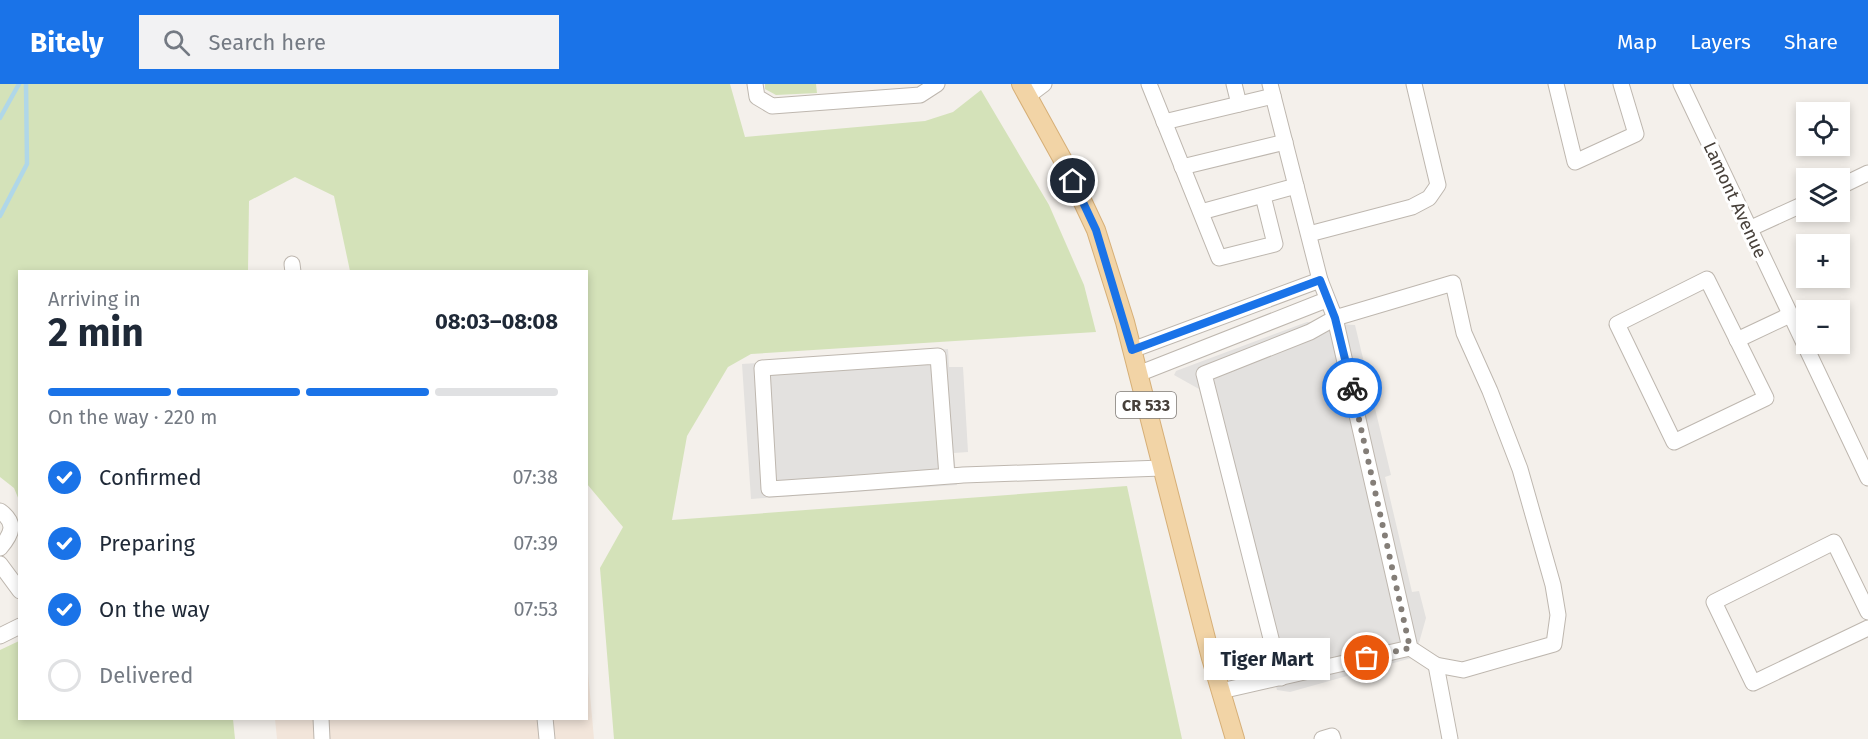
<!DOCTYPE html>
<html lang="en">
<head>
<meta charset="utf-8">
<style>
  body { margin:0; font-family:"Fira Sans",sans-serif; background:#f2f2f3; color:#1f2937; height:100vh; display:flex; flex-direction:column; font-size:22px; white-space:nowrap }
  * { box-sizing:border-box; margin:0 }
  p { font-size:20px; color:#747a83 }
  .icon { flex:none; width:33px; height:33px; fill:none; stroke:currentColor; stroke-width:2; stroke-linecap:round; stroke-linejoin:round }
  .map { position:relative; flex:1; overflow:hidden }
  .drawer { position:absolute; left:18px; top:186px; width:570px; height:450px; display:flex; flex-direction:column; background:#fff; border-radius:0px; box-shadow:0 3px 9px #0003 }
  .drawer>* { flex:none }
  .buttons { position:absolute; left:1796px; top:18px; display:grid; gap:12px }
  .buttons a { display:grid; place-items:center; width:54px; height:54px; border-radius:0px; background:#fff; box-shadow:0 3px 9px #0003; font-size:30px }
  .pin { position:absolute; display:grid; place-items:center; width:51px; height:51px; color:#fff; margin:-26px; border:3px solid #fff; border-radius:50%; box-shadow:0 2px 6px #0007 }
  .courier { position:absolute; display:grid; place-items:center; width:60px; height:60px; margin:-30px; border:4px solid #1a73e8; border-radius:50%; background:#fff; color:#222; box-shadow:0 2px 8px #0007 }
  .bubble { position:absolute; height:42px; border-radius:0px; background:#fff; box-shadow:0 3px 9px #0003; font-size:20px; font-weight:700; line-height:42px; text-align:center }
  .overview em { font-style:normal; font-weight:700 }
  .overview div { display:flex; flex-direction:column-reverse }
  .overview { display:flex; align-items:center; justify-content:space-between; height:102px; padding:0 30px }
  h1 { font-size:39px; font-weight:700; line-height:45px }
  .bar { display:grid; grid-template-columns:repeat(4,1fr); gap:9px 6px; align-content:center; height:72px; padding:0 30px }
  .bar i { height:8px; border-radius:4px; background:#e0e1e3 }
  .bar .active { background:#1a73e8 }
  .bar p { grid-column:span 4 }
  ol { padding:0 30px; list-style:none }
  li { display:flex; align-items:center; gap:18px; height:66px }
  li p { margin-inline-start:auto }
  li .icon { padding:6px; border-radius:50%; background:#1a73e8; color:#fff; stroke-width:4 }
  li:last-child { color:#747a83 }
  li i { width:33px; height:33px; border:3px solid #e0e1e3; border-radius:50% }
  header { display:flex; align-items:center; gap:36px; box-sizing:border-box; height:84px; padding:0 30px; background:#1a73e8; color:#fff }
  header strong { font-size:28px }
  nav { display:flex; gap:33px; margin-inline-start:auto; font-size:21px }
  .search { width:420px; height:54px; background:#f2f2f3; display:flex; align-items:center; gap:15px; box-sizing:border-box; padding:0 21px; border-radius:0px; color:#747a83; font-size:22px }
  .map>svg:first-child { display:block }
  .commercial { fill:#f2e5da }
  .green { fill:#d4e2b9 }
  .parking { fill:#e3e1df }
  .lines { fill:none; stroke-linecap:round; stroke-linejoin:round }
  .stream { stroke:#b0d7e8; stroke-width:4.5 }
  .minor-casing { stroke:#beb7af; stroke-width:17 }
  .major-casing { stroke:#d6af77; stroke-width:20 }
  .minor { stroke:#fff; stroke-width:15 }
  .major { stroke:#f2d4a6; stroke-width:18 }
  .done { stroke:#847e78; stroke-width:6; stroke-dasharray:0 10.8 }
  .route { stroke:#1a73e8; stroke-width:8 }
  .labels { text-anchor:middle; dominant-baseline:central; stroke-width:6; stroke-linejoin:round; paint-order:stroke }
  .shield { fill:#fff; stroke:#7e7975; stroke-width:1.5 }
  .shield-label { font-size:16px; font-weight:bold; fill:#47403a }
  .street-label { font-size:18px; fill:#47403a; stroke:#fff }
</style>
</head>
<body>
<header>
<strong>Bitely</strong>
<div class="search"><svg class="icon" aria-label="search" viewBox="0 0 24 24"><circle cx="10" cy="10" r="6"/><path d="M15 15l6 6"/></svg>Search here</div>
<nav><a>Map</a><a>Layers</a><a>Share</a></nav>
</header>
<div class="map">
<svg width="1868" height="655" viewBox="0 0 1868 655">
  <rect width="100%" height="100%" fill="#f4f0eb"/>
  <path class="commercial" d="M587,577L594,655H277L275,635L586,634Z"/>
  <g class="green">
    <path d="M0,0H730L745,53L925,37L953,28L981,6L1049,121L1084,201L1096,248L751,270L728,283L687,352L672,436L1127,402L1182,655H614L600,484L623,443L587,400L586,188L350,187L334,112L295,93L249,117L248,187L20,188L19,416L14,404L0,393Z"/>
    <path d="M765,0H816L817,9L776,11L765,5Z"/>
    <path d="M19,557L20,634L233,635L235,655H0V566Z"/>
  </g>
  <g class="parking">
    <path d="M1307,238L1355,241L1391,391L1385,393L1412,508L1419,507L1426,534L1415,573L1290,608L1277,606L1199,305L1174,291L1176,287Z"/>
    <path d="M948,265L949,283H963L968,368L954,369L957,401L751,415L742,280Z"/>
  </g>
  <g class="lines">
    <g class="stream">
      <path d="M0,34L19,0"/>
      <path d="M0,132L27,80L26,0"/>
    </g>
    <g class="minor-casing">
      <g id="minor">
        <path d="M755,0L757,13L772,22L920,11L937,0"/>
        <path d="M1149,0L1219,174L1275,160L1263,112"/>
        <path d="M1234,0L1239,20"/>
        <path d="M1270,0L1320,196L1335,234L1410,564L1436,581L1463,586L1554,560L1558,531L1553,501L1520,385L1490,307L1464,249L1453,199L1335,234L1310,248L1204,290L1281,594"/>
        <path d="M1556,0L1575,78L1636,50L1621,0"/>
        <path d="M1681,0L1868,394"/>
        <path d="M1028,12L1044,0"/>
        <path d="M1164,38L1273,12"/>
        <path d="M1182,83L1285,58"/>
        <path d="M1839,103L1868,89"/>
        <path d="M1201,128L1296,102"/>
        <path d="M1749,145L1806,119"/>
        <path d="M1309,150L1412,123L1429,114L1438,101L1414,0"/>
        <path d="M292,180L293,188"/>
        <path d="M1707,195L1766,314L1674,358L1617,240Z"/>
        <path d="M1737,256L1790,231"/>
        <path d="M1132,266L1320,196"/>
        <path d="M1138,290L1326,216"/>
        <path d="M947,392L938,272L762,284L769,405C834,401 898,396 963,391L1162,384"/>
        <path d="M0,427C17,439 12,450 0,464"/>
        <path d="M0,480L20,507"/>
        <path d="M1868,528L1834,458L1714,518L1753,599L1868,544"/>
        <path d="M0,552L20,542"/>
        <path d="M1436,581L1450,655"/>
        <path d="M1221,607L1410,564"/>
        <path d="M321,634L322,655"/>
        <path d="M545,634L547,655"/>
        <path d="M1322,655L1332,652L1333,655"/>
      </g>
    </g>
    <g class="major-casing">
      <path id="major" d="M1021,0L1064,78L1096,146L1125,238L1211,574L1235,655"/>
    </g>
    <use href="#minor" class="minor"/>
    <use href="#major" class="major"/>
  </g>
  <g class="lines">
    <path class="done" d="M1352,304L1410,564L1367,574"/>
    <path class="route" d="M1073,97L1096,146L1132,266L1320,196L1335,234L1352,304"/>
  </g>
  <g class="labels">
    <rect class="shield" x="1116" y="308" width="60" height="26" rx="4.5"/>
    <g class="shield-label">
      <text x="1146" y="321">CR 533</text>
    </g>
    <g class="street-label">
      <text transform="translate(1735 116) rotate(65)">Lamont Avenue</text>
    </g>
  </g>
</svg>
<div class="buttons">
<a><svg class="icon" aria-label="locate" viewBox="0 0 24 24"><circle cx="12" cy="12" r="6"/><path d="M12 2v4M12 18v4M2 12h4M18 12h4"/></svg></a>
<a><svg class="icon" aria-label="layers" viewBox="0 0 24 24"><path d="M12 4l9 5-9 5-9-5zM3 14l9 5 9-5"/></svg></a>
<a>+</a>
<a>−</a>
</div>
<div class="pin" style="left:1367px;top:574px;background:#ea580c"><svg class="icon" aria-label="bag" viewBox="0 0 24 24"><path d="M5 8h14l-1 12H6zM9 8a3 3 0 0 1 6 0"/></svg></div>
<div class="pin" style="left:1073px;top:97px;background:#1f2937"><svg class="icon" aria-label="home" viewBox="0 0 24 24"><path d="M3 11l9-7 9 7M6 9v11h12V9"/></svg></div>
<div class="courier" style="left:1352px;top:304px"><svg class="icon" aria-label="bike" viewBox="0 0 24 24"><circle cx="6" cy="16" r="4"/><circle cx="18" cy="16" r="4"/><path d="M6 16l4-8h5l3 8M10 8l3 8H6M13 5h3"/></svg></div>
<div class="bubble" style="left:1204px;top:554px;width:126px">Tiger Mart</div>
<section class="drawer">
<div class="overview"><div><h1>2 min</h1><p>Arriving in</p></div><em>08:03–08:08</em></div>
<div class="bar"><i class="active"></i><i class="active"></i><i class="active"></i><i></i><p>On the way · 220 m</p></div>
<ol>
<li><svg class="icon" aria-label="check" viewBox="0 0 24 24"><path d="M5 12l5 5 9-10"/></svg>Confirmed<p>07:38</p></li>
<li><svg class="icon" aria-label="check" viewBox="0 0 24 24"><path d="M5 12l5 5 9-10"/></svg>Preparing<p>07:39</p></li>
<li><svg class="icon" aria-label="check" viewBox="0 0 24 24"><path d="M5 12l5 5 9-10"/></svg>On the way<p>07:53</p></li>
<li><i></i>Delivered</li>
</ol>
</section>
</div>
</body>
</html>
